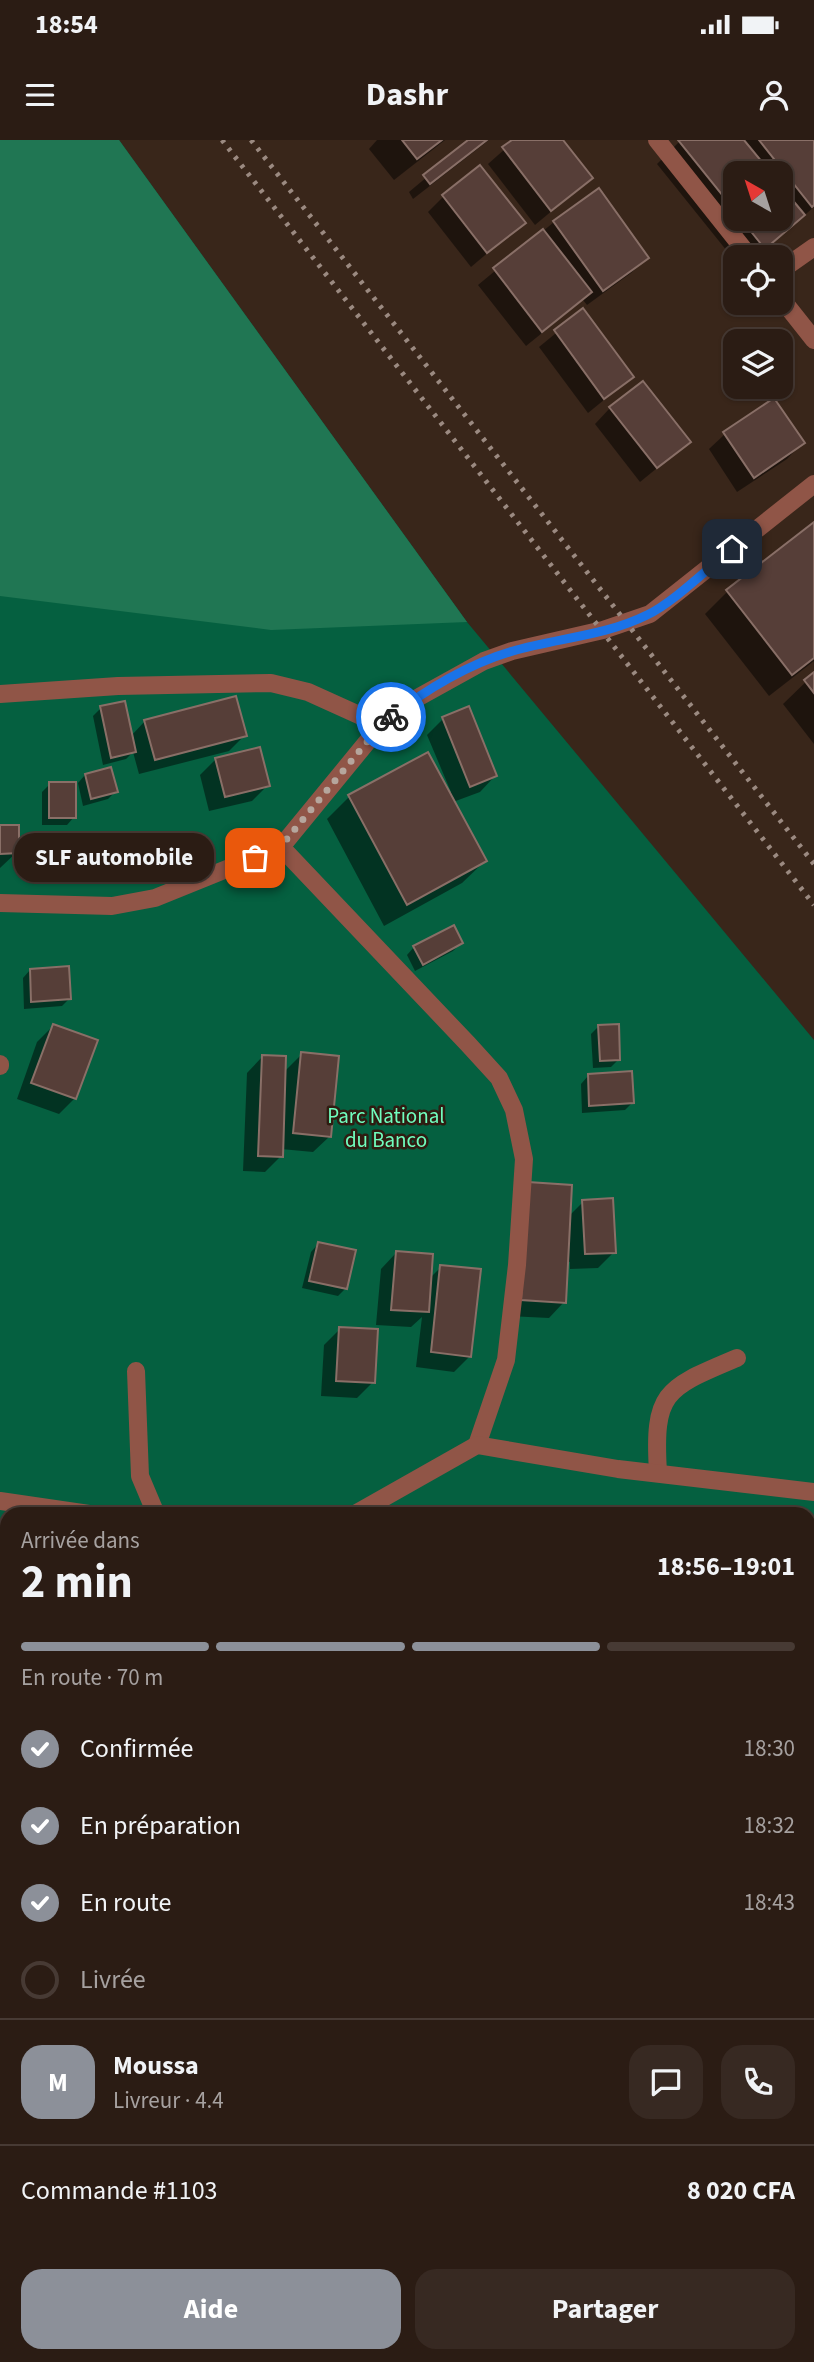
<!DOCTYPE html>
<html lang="fr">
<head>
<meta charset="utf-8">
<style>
  body { margin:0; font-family:"Source Sans 3",sans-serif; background:#372922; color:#f1f3f6; height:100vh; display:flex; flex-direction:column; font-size:26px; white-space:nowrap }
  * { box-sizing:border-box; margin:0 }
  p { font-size:23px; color:#a6a1a0 }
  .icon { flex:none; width:38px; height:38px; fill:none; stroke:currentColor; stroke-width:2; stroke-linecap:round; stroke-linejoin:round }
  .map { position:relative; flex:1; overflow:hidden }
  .panel { position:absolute; left:0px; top:1367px; width:816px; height:856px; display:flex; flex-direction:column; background:#2b1c14; border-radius:21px 21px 0 0; box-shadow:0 2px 5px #0004,0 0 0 2px #473a34 }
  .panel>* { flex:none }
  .needle { width:46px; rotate:321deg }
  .controls { position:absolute; left:723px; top:21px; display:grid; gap:14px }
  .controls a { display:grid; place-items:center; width:70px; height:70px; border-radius:14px; background:#2b1c14; box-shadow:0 2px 5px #0004,0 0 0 2px #473a34; font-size:35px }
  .pin { position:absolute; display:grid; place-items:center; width:60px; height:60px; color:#fff; margin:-30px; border-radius:14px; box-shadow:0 4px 10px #0006 }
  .courier { position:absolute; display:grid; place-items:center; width:70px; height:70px; margin:-35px; border:5px solid #1a73e8; border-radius:50%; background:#fff; color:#222; box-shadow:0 2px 9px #0007 }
  .bubble { position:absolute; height:49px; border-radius:21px; background:#2b1c14; box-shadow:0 2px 5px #0004,0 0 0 2px #473a34; font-size:23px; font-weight:700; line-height:49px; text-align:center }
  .summary em { font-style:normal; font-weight:700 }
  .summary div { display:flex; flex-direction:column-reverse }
  .summary { display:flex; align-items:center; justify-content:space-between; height:119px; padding:0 21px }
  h1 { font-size:46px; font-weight:700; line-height:52px }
  .bar { display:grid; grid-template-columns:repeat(4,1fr); gap:10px 7px; align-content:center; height:84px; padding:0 21px }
  .bar i { height:9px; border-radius:5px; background:#473a34 }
  .bar .current { background:#8c9099 }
  .bar p { grid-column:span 4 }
  .line { display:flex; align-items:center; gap:18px; padding:0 21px; border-top:2px solid #473a34 }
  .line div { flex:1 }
  .round { display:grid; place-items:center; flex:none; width:74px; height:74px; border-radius:21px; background:#372922 }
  ol { padding:0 21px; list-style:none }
  li { display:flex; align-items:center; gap:21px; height:77px }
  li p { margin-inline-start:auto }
  li .icon { padding:7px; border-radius:50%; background:#8c9099; color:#fff; stroke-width:4 }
  li:last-child { color:#a6a1a0 }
  li i { width:38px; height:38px; border:4px solid #473a34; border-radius:50% }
  .primary-button { display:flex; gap:14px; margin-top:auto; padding:14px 21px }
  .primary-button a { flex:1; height:80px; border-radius:21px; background:#8c9099; color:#fff; font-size:28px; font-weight:700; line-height:80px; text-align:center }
  .primary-button a+a { background:#372922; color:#f1f3f6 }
  .status { display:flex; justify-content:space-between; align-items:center; height:49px; padding:0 35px; background:#2b1c14; direction:ltr }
  .status svg { height:19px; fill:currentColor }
  header { display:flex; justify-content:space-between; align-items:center; height:91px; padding:0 21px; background:#2b1c14; font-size:32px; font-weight:700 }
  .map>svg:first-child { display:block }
  .green { fill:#056040; fill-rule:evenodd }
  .forest { fill:#207653 }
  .shadow { fill:#0007; fill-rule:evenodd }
  .building { fill:#563e38; stroke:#896f67; stroke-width:2 }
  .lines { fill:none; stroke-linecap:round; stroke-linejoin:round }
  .service { stroke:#905547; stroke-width:18 }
  .minor { stroke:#905547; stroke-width:18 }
  .rail { stroke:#9b8a81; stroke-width:5; stroke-dasharray:3.5 7; stroke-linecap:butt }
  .done { stroke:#b6a69d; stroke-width:7; stroke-dasharray:0 12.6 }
  .route { stroke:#1a73e8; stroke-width:9 }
  .labels { text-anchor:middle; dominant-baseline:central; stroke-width:5; stroke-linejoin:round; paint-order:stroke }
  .park-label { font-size:21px; fill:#70febe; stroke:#2f1c11 }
</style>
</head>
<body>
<div class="status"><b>18:54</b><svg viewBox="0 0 49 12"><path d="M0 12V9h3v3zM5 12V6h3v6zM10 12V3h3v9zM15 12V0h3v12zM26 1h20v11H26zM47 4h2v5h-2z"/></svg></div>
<header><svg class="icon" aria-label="menu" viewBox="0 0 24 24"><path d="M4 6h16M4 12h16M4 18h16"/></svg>Dashr<svg class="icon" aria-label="person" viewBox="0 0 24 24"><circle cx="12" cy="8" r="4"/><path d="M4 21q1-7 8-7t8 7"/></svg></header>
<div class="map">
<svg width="814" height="2222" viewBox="0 0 814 2222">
  <rect width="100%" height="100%" fill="#39261a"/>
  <path class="green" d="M0,0H119L467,482L814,900V2222H0ZM7,1374H808V2216H7Z"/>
  <g class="forest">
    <path d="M0,0H119L467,482L271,490L0,456Z"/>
    <path d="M0,1676H7V2216H808L809,1690H814V2222H0Z"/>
  </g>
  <g class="shadow">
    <path d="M377,0H445L394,40L369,9Z"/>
    <path d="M471,0H489L413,59L409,52Z"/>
    <path d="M515,0H561L591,38L535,85L488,24Z"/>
    <path d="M681,0H813L814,67L756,117H735V121L657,24ZM735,33H780V79H735Z"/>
    <path d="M444,56L523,83L471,127L428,72Z"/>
    <path d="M554,82L647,118L631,133L587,165L583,160L526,206L478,145Z"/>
    <path d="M583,171L632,237L588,273L539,207Z"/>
    <path d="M610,268L689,302L640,342L595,284Z"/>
    <path d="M725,294L802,303L787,319L737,352L709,309Z"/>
    <path d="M814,384V521L769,556L705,474L727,452Z"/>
    <path d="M814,534V604L783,564Z"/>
    <path d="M101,568L131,596L145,581L245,595L229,611L139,634L133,612L126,619L103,625L93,576Z"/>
    <path d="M443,579L495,636L480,652L453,662L485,721L462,743L384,786L327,679L349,657L451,652L427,595Z"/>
    <path d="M216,619L268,645L252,661L209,671L200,635Z"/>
    <path d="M85,635L116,651L108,659L83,666L78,643Z"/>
    <path d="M50,644L74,677L67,685H42V652Z"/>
    <path d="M0,687L17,712L0,728Z"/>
    <path d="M461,803L453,811L415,831L407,815L414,807Z"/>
    <path d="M30,830L69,859L62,866L24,869L23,838Z"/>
    <path d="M53,886L75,958L59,974L17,959L37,902Z"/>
    <path d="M599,886L619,919L611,927L593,928L591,894Z"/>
    <path d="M302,914L329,997L313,1012L281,1009V1016L265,1032L243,1031L247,933L262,917L284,932Z"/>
    <path d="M588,936L633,962L625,970L582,973L581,944Z"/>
    <path d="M528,1044L569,1076L583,1062L614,1112L598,1128L570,1129V1122L566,1121L564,1162L549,1178L506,1176L513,1060Z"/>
    <path d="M318,1104L346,1148L338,1156L302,1148L311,1112Z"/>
    <path d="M396,1113L430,1138L441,1127L470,1216L454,1232L416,1227L422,1177L411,1187L376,1185L381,1129Z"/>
    <path d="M340,1189L373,1242L357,1258L321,1256L324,1205Z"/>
  </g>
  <g class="building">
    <path d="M402,0H442L417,19Z"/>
    <path d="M468,0H487L430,44L423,35Z"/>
    <path d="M512,0H563L593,38L551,71L502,7Z"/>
    <path d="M678,0H744L771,33H735V71Z"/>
    <path d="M759,0H814V65L812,67Z"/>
    <path d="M480,25L526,83L487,113L442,55Z"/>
    <path d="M780,45L805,75L765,109L741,79H780Z"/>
    <path d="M599,48L649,118L603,151L553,81Z"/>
    <path d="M543,89L592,152L542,192L493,128Z"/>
    <path d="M583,168L634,237L604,259L554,190Z"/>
    <path d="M643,241L691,302L657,328L609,267Z"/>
    <path d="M774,258L805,303L754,338L723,292Z"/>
    <path d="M814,382V518L792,535L726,450Z"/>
    <path d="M814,532V553L804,540Z"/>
    <path d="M236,556L247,596L155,620L144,580Z"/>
    <path d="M125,561L136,612L111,618L100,566Z"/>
    <path d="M469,566L497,636L470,647L442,577Z"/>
    <path d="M260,607L270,646L225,657L215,618Z"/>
    <path d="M428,612L487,721L407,765L348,655Z"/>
    <path d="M111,627L118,652L91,659L85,634Z"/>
    <rect x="49" y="642" width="27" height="36"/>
    <path d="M0,685H19V713L0,714Z"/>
    <path d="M454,785L463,803L423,825L413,806Z"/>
    <path d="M69,826L71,859L31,862L30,829Z"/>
    <path d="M53,884L98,900L76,959L31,943Z"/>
    <path d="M619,884L620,920L600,921L598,885Z"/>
    <path d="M301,912L339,916L331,997L293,993Z"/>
    <path d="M262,915L286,916L283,1017L258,1016Z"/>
    <path d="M632,931L634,963L589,966L588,934Z"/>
    <path d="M528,1042L572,1045L566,1163L521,1160Z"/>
    <path d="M613,1058L616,1113L585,1114L582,1060Z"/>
    <path d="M318,1102L356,1110L347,1149L309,1141Z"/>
    <path d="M396,1111L433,1114L429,1172L391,1170Z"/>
    <path d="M440,1125L481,1129L471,1217L431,1212Z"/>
    <path d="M339,1187L378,1189L375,1243L336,1241Z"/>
  </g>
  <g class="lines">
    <g class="service">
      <path d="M0,554L118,546L271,543L308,552L381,585"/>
      <path d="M281,707L468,904L499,938L514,970L524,1019L517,1125L506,1220L477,1305"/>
      <path d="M0,763L112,766L155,758L281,707L381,585L410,562L484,521L512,511L603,490L650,474L814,344"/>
      <path d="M0,924V926"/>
      <path d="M136,1231L140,1336L156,1374"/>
      <path d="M658,1332C653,1251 666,1248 737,1218"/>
      <path d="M0,1361L89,1374"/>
      <path d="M355,1374L477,1305L618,1329L814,1352"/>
    </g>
    <g class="minor">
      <path d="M657,0L750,117"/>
      <path d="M780,131L814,107"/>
      <path d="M780,157L814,200"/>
    </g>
    <g class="rail">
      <path d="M222,0L814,765"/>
      <path d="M251,0L814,724"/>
    </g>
  </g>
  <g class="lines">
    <path class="done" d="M255,718L281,706L381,585L391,577"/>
    <path class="route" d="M391,577C425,550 470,523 513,511C557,498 605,496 647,475C673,463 708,428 732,409"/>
  </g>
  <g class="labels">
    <g class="park-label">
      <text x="386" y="976">Parc National<tspan x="386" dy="24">du Banco</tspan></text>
    </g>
  </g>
</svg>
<div class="controls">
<a><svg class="needle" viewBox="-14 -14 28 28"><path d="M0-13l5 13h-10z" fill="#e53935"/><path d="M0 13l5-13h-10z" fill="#a6a1a0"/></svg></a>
<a><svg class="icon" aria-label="locate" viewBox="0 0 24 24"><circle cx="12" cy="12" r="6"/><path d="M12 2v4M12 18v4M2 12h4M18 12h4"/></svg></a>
<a><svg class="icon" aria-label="layers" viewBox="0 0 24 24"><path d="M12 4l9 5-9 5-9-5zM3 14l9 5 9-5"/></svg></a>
</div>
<div class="pin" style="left:255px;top:718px;background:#ea580c"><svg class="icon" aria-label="bag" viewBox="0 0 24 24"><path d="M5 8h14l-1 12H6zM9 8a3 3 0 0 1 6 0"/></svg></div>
<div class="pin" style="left:732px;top:409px;background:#1f2937"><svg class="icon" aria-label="home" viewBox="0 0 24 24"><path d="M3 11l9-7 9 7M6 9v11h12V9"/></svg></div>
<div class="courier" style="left:391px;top:577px"><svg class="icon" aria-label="bike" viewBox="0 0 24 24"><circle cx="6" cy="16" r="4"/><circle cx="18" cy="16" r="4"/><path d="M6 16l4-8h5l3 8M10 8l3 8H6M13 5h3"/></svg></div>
<div class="bubble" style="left:14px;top:693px;width:200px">SLF automobile</div>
<section class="panel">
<div class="summary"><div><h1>2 min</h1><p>Arrivée dans</p></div><em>18:56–19:01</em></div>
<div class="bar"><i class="current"></i><i class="current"></i><i class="current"></i><i></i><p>En route · 70 m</p></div>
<ol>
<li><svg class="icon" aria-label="check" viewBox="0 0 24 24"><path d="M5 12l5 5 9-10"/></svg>Confirmée<p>18:30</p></li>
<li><svg class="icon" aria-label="check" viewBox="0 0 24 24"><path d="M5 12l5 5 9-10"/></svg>En préparation<p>18:32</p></li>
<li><svg class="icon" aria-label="check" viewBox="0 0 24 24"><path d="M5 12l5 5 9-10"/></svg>En route<p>18:43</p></li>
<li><i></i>Livrée</li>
</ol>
<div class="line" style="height:126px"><b class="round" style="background:#8c9099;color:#fff">M</b><div><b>Moussa</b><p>Livreur · 4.4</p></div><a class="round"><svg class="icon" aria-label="chat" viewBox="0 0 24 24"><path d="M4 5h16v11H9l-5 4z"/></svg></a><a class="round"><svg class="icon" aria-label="phone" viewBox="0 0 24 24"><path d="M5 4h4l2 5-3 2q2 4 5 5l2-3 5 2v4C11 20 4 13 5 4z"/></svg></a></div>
<div class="line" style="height:91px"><div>Commande #1103</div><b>8 020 CFA</b></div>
<div class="primary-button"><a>Aide</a><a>Partager</a></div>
</section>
</div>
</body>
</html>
